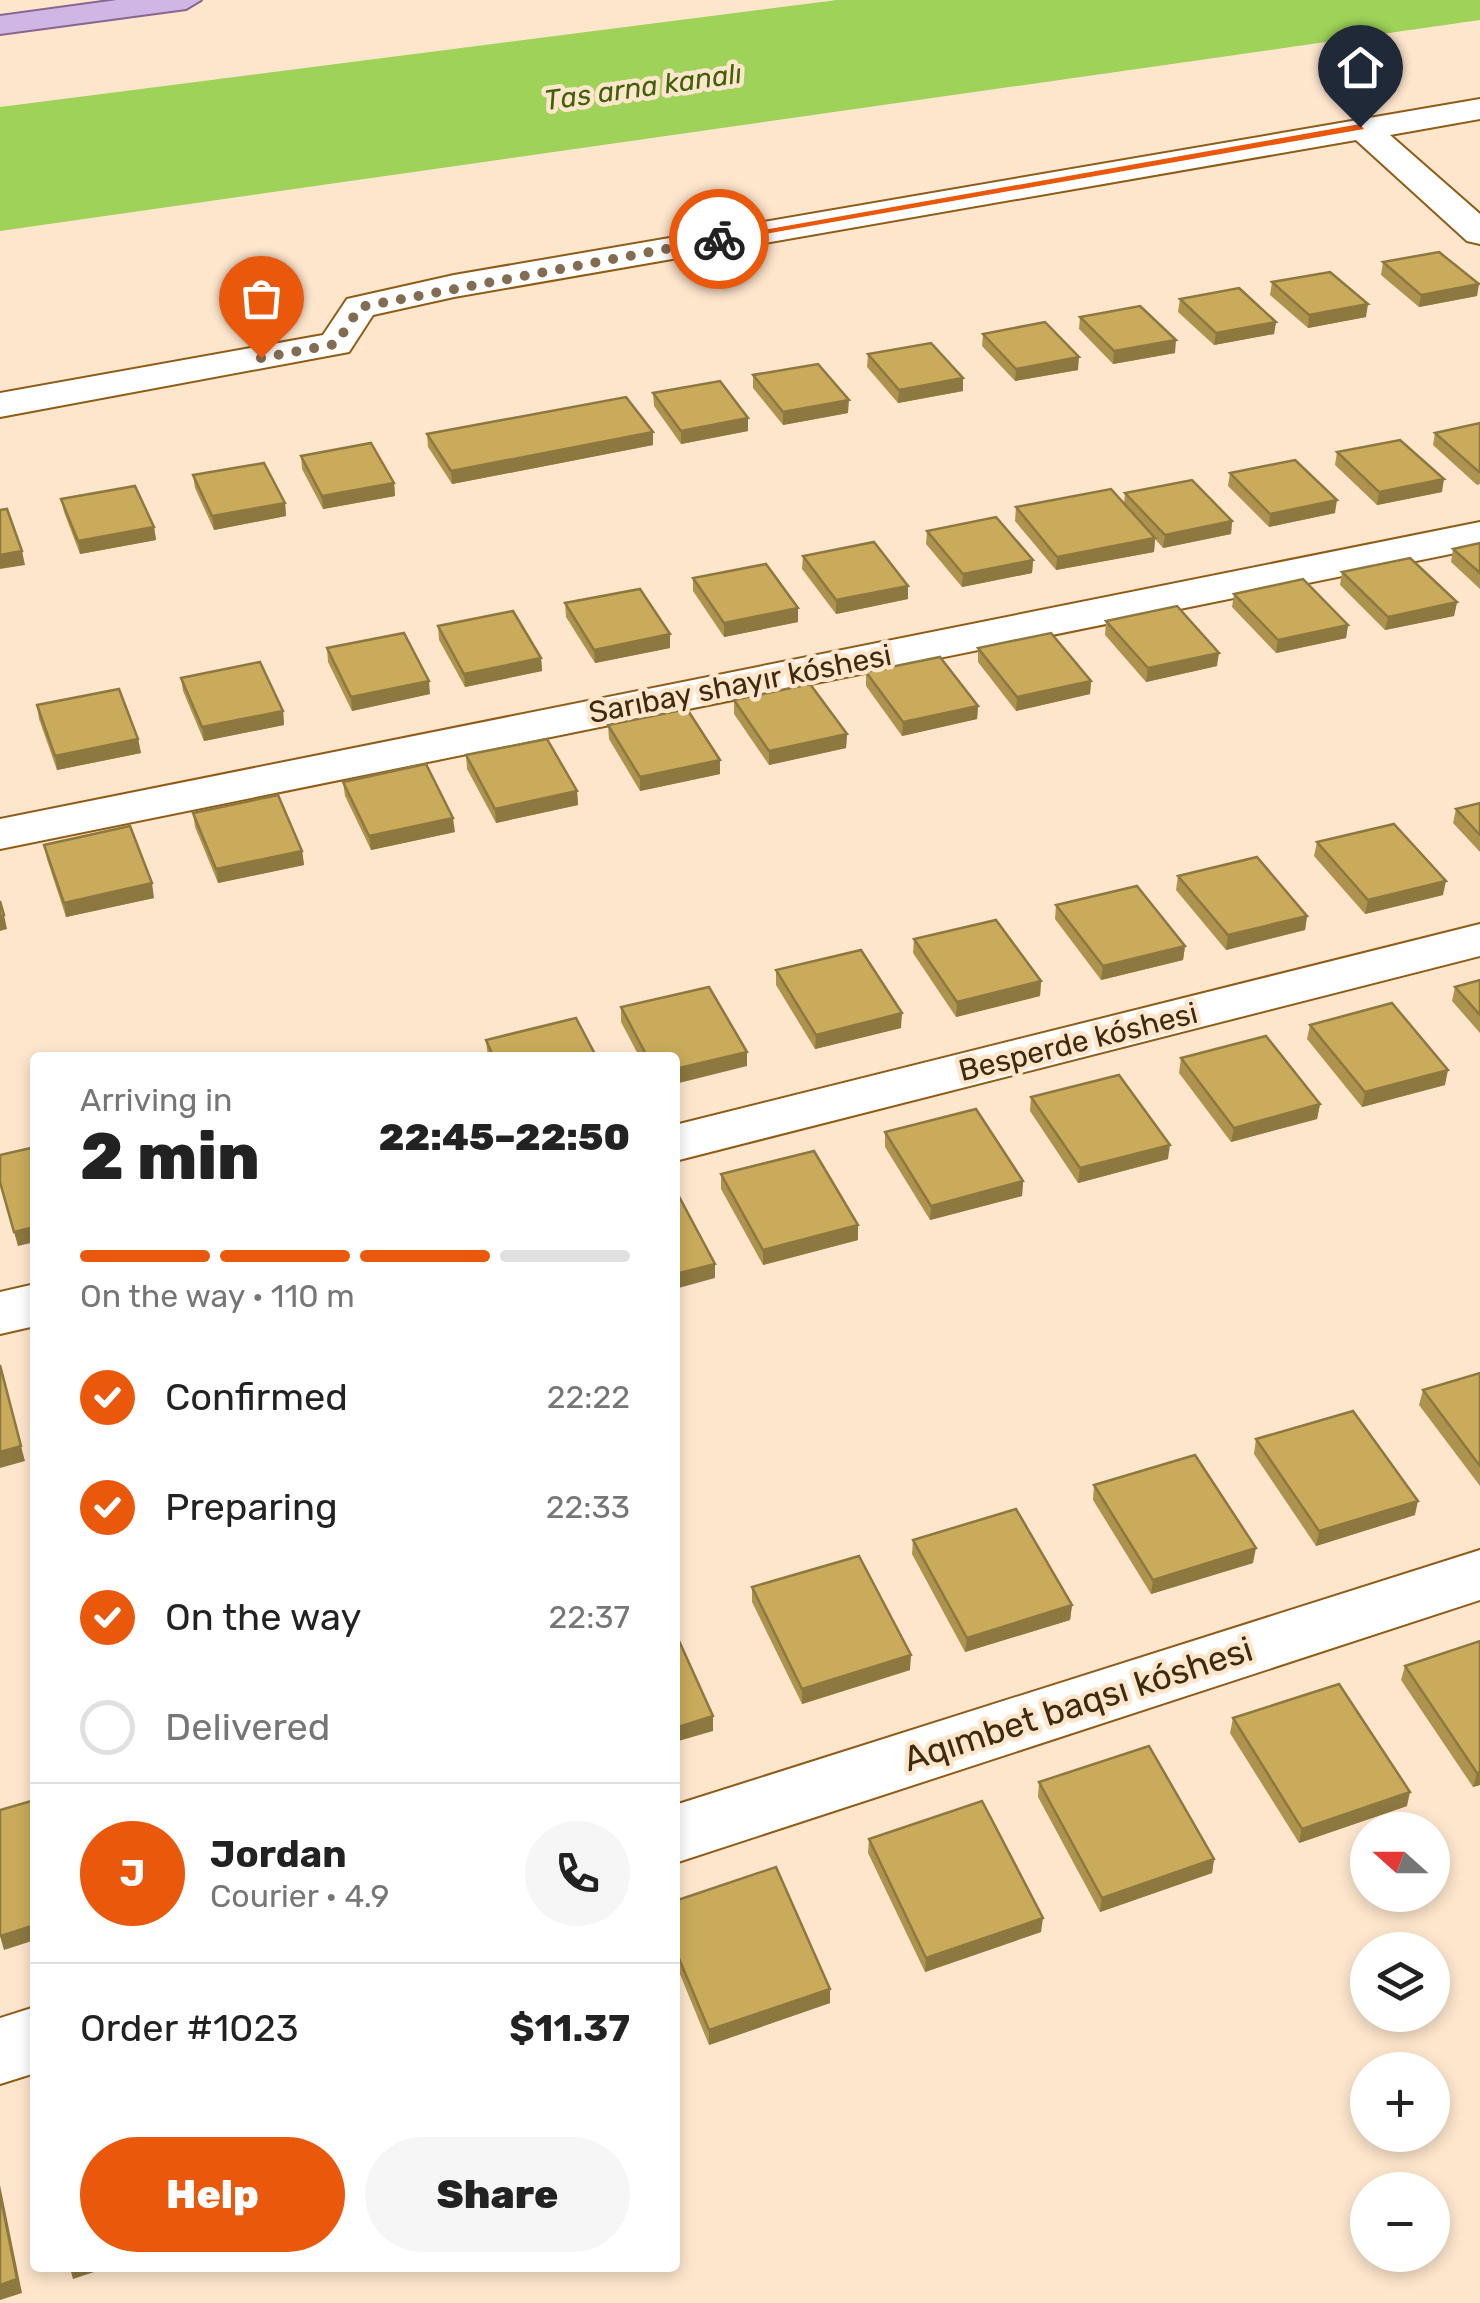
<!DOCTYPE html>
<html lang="en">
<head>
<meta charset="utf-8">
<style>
  body { margin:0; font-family:Rubik,sans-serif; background:#f6f6f6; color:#222; height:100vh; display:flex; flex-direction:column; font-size:38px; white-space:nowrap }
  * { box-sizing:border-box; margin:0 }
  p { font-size:32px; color:#767676 }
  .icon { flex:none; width:55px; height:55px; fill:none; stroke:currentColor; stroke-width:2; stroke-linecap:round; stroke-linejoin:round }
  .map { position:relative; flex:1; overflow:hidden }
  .sheet { position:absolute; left:30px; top:1052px; width:650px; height:1220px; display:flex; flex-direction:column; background:#fff; border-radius:10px; box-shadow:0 5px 15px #0003 }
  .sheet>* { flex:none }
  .needle { width:65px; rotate:291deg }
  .tools { position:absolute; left:1350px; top:1812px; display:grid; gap:20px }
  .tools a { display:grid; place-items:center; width:100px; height:100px; border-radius:50%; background:#fff; box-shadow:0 5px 15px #0003; font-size:50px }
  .pin { position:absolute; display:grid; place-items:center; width:85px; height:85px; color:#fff; margin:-102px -42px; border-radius:50% 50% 50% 0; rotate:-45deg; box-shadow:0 0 10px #0007 }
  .pin .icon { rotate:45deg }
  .courier { position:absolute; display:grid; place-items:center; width:100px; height:100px; margin:-50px; border:8px solid #ea580c; border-radius:50%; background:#fff; color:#222; box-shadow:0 2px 12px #0007 }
  .head em { font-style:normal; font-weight:800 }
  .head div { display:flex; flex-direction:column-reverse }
  .head { display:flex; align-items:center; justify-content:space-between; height:170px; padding:0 50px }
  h1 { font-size:65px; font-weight:800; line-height:75px }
  .bar { display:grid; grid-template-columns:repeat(4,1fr); gap:15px 10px; align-content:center; height:120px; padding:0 50px }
  .bar i { height:12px; border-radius:8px; background:#e0e0e0 }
  .bar .selected { background:#ea580c }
  .bar p { grid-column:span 4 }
  .line { display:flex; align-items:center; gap:25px; padding:0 50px; border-top:2px solid #e0e0e0 }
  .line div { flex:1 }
  .round { display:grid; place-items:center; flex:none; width:105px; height:105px; border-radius:52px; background:#f6f6f6 }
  ol { padding:0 50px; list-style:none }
  li { display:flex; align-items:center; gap:30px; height:110px }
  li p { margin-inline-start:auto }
  li .icon { padding:10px; border-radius:50%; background:#ea580c; color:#fff; stroke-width:4 }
  li:last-child { color:#767676 }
  li i { width:55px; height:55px; border:5px solid #e0e0e0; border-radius:50% }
  .action { display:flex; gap:20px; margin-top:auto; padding:20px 50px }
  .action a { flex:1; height:115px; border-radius:60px; background:#ea580c; color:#fff; font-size:40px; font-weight:800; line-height:115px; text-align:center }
  .action a+a { background:#f6f6f6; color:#222 }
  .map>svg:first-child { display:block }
  .water { fill:#9ed259 }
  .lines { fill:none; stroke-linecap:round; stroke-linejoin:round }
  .minor-casing { stroke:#905c15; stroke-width:4 }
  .major-casing { stroke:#89658f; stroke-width:4 }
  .minor { fill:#fff; fill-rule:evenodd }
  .major { fill:#d0b6e5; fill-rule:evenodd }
  .wall { fill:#ad934e }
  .shaded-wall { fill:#8d7840 }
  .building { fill:#c9ab5b; stroke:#8d7840; stroke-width:2.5 }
  .route { fill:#ea580c }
  .done { stroke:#826c52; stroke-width:10; stroke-dasharray:0 18 }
  .labels { text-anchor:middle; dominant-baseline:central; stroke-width:9; stroke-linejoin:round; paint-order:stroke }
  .far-water-label { font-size:28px; font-style:italic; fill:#416109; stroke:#fee6cd }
  .street-label { font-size:30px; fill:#402a0f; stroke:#fee6cd }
  .near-street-label { font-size:35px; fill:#402a0f; stroke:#fee6cd }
</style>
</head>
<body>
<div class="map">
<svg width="1480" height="2303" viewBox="0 0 1480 2303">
  <rect width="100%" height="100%" fill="#fee6cd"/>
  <path class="water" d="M837,0H1480V20L0,231V107Z"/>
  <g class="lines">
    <g class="minor-casing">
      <g id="minor">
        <path d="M1480,99V119L1390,135L1480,214V244L1467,241L1356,140L454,297L373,315L349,352L0,417V393L323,335L347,299L454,275Z"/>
        <path d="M1480,522V548L0,849V819Z"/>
        <path d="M1480,924V956L675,1161V1125Z"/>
        <path d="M35,1284V1326L0,1334V1292Z"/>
        <path d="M1480,1550V1600L675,1863V1805Z"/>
        <path d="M35,2007V2073L0,2084V2018Z"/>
      </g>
    </g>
    <g class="major-casing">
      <path id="major" d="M117,0H201L186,9L0,34V16Z"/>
    </g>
    <use href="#minor" class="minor"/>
    <use href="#major" class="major"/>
  </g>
  <g class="wall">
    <path d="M1383,262L1477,296L1419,307L1381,275Z"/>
    <path d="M1272,282L1366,317L1308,328L1270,295Z"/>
    <path d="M1180,299L1276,322L1274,334L1214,345L1178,312Z"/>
    <path d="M1080,317L1175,353L1113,364L1079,329Z"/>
    <path d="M983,334L1078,370L1015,381L982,346Z"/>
    <path d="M868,354L963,391L898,403L867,367Z"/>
    <path d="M753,375L848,413L783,425L753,388Z"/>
    <path d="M653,393L748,418V431L681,444L654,406Z"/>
    <path d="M1480,423V484L1477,485L1433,445L1435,433Z"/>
    <path d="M653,432V445L452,484L428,447L427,434Z"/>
    <path d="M1337,452L1442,492L1377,505L1335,465Z"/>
    <path d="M301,456L394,483L395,496L323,509L302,469Z"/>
    <path d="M1230,473L1335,513L1269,527L1228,486Z"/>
    <path d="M193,475L285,503L286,516L214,530L195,488Z"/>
    <path d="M1125,493L1232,521L1231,534L1163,548L1155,539L1154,552L1056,570L1015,521L1016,507L1124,504Z"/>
    <path d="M61,499L154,527L156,540L80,554L64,512Z"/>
    <path d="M927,531L1033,560L1032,573L962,587L926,544Z"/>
    <path d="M1480,543V589L1451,562L1453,549Z"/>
    <path d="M803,556L908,599L836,614L802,569Z"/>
    <path d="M1342,572L1457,602L1454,616L1385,630L1340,585Z"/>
    <path d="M693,578L798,608V622L724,637L693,591Z"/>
    <path d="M1234,594L1348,625L1346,638L1276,653L1232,607Z"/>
    <path d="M565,603L670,648L595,663L566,617Z"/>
    <path d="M1106,621L1217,666L1146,682L1105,635Z"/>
    <path d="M438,626L541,658L542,671L465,687L439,640Z"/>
    <path d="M327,648L430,694L352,711L328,662Z"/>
    <path d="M978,648L1091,681L1090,694L1016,711L978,662Z"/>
    <path d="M866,672L978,706L977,719L902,736L866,686Z"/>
    <path d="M181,678L283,711L284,725L204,741L183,691Z"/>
    <path d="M734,700L847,734L846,748L769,765L734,714Z"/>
    <path d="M37,705L138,739L141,753L57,770L39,719Z"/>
    <path d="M608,725L720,774L640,791L609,739Z"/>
    <path d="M466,755L577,791L578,805L496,823L467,769Z"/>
    <path d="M343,782L455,832L371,850L345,796Z"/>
    <path d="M1480,803V852L1453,823L1456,809Z"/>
    <path d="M193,813L302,851L304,865L218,883L195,827Z"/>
    <path d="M1317,842L1443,895L1365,914L1314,856Z"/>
    <path d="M44,845L154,898L66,917L47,859Z"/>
    <path d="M1178,876L1307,916L1305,930L1226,950L1176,890Z"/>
    <path d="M1056,905L1185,946L1183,960L1101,980L1055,919Z"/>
    <path d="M914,939L1041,981L1040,996L956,1017L913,953Z"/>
    <path d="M776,970L901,1028L815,1049L776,985Z"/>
    <path d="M1480,980V1033L1452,1001L1455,987Z"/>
    <path d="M621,1007L747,1066L675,1058H640L621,1022Z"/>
    <path d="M1310,1025L1445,1085L1362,1107L1307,1039Z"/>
    <path d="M486,1040L597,1058H488Z"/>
    <path d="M1181,1058L1320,1104L1317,1119L1231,1142L1179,1073Z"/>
    <path d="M1031,1097L1168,1159L1078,1183L1030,1111Z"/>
    <path d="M885,1132L1023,1181L1022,1196L930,1220L885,1147Z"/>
    <path d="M721,1174L858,1240L763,1265L721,1189Z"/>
    <path d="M1480,1373V1486L1419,1405L1423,1390Z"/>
    <path d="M1256,1439L1415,1515L1316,1546L1254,1454Z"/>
    <path d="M1094,1485L1253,1563L1151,1594L1093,1500Z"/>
    <path d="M913,1540L1072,1605L1070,1620L965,1652L912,1554Z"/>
    <path d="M752,1587L910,1670L802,1704L752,1602Z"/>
    <path d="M1480,1641V1785L1473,1787L1401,1680L1405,1666Z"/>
    <path d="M1233,1718L1407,1806L1299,1843L1230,1733Z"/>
    <path d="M1039,1782L1214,1859L1212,1873L1100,1912L1038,1797Z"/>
    <path d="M869,1839L1041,1932L925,1972L868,1853Z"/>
    <path d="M675,1901L830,2003L709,2045L675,1962Z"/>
  </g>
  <g class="shaded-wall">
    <path d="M1479,284L1477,296L1419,307L1421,295Z"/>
    <path d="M1368,304L1366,317L1308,328L1309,315Z"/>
    <path d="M1276,322L1274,334L1214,345L1216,333Z"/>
    <path d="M1176,340L1175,353L1113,364L1114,351Z"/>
    <path d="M1079,357L1078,370L1015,381L1016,369Z"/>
    <path d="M963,378V391L898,403L899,390Z"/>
    <path d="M849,400L848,413L783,425V412Z"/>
    <path d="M748,418V431L681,444V431Z"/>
    <path d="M653,432V445L452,484L451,471Z"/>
    <path d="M1444,479L1442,492L1377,505L1379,492Z"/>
    <path d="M394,483L395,496L323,509L322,496Z"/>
    <path d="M1337,500L1335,513L1269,527L1270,514Z"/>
    <path d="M285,503L286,516L214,530L212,516Z"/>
    <path d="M1232,521L1231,534L1163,548L1165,535Z"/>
    <path d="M154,527L156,540L80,554L78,541Z"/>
    <path d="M1155,538L1154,552L1056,570L1057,557Z"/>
    <path d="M22,551L25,565L0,569V555Z"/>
    <path d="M1033,560L1032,573L962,587L963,574Z"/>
    <path d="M908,586V599L836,614V600Z"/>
    <path d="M1457,602L1454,616L1385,630L1388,617Z"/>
    <path d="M798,608V622L724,637V623Z"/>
    <path d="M1348,625L1346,638L1276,653L1278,640Z"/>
    <path d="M670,634V648L595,663L594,650Z"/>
    <path d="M1219,653L1217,666L1146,682L1148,668Z"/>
    <path d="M541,658L542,671L465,687L464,674Z"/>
    <path d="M429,681L430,694L352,711L351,697Z"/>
    <path d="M1091,681L1090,694L1016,711L1017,697Z"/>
    <path d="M978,706L977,719L902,736L903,722Z"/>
    <path d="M283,711L284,725L204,741L202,727Z"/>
    <path d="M847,734L846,748L769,765V751Z"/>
    <path d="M138,739L141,753L57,770L55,756Z"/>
    <path d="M720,760V774L640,791V777Z"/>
    <path d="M577,791L578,805L496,823L495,809Z"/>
    <path d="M453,818L455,832L371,850L369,836Z"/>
    <path d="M302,851L304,865L218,883L216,869Z"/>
    <path d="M1446,881L1443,895L1365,914L1368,900Z"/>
    <path d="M152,883L154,898L66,917L64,903Z"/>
    <path d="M4,915L7,929L0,931V916Z"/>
    <path d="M1307,916L1305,930L1226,950L1228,935Z"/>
    <path d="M1185,946L1183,960L1101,980L1103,966Z"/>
    <path d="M1041,981L1040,996L956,1017L957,1002Z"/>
    <path d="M902,1013L901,1028L815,1049L816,1035Z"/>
    <path d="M747,1052V1066L675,1084V1069Z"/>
    <path d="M1448,1070L1445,1085L1362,1107L1365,1092Z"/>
    <path d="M1320,1104L1317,1119L1231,1142L1234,1128Z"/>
    <path d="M1170,1145L1168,1159L1078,1183L1080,1168Z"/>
    <path d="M1023,1181L1022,1196L930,1220L931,1206Z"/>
    <path d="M858,1225V1240L763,1265V1250Z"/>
    <path d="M35,1227V1242L18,1246L14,1232Z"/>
    <path d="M715,1264V1278L675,1289V1274Z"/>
    <path d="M21,1446L25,1461L0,1468V1452Z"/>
    <path d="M1418,1501L1415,1515L1316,1546L1319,1531Z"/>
    <path d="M1256,1548L1253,1563L1151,1594L1153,1580Z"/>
    <path d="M1072,1605L1070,1620L965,1652L967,1638Z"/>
    <path d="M911,1655L910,1670L802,1704V1689Z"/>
    <path d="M713,1716V1731L675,1742V1728Z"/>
    <path d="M1480,1772V1785L1473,1787L1477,1773Z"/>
    <path d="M1410,1792L1407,1806L1299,1843L1302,1829Z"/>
    <path d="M1214,1859L1212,1873L1100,1912L1102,1898Z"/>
    <path d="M1043,1918L1041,1932L925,1972L926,1958Z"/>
    <path d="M35,1925V1940L4,1950L0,1936Z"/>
    <path d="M830,1989V2003L709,2045V2030Z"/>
    <path d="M0,2185L22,2293L0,2300Z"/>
    <path d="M70,2268H106L73,2279Z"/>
  </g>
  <g class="building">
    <path d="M1439,252L1479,284L1421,295L1383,262Z"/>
    <path d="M1330,272L1368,304L1309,315L1272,282Z"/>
    <path d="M1239,288L1276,322L1216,333L1180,299Z"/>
    <path d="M1140,306L1176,340L1114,351L1080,317Z"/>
    <path d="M1045,322L1079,357L1016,369L983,334Z"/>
    <path d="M931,343L963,378L899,390L868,354Z"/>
    <path d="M818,364L849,400L783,412L753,375Z"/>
    <path d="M720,381L748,418L681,431L653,393Z"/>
    <path d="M626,397L653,432L451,471L427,434Z"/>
    <path d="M1480,423V471L1479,472L1435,433Z"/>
    <path d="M1400,440L1444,479L1379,492L1337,452Z"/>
    <path d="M371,443L394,483L322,496L301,456Z"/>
    <path d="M1295,460L1337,500L1270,514L1230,473Z"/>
    <path d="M264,463L285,503L212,516L193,475Z"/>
    <path d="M1192,480L1232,521L1165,535L1125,493Z"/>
    <path d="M135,486L154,527L78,541L61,499Z"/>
    <path d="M1111,489L1155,538L1057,557L1016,507Z"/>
    <path d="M7,509L22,551L0,555V510Z"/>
    <path d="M996,517L1033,560L963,574L927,531Z"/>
    <path d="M874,542L908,586L836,600L803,556Z"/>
    <path d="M1480,543V573L1453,549Z"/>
    <path d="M1410,558L1457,602L1388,617L1342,572Z"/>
    <path d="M766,564L798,608L724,623L693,578Z"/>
    <path d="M1303,579L1348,625L1278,640L1234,594Z"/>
    <path d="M640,589L670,634L594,650L565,603Z"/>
    <path d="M1177,606L1219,653L1148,668L1106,621Z"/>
    <path d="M513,611L541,658L464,674L438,626Z"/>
    <path d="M404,633L429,681L351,697L327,648Z"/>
    <path d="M1051,633L1091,681L1017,697L978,648Z"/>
    <path d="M940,657L978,706L903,722L866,672Z"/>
    <path d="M260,662L283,711L202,727L181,678Z"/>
    <path d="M810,684L847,734L769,751L734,700Z"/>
    <path d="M119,689L138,739L55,756L37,705Z"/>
    <path d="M687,709L720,760L640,777L608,725Z"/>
    <path d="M547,739L577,791L495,809L466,755Z"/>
    <path d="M426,764L453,818L369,836L343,782Z"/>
    <path d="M278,795L302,851L216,869L193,813Z"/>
    <path d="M1480,803V835L1456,809Z"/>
    <path d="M1394,824L1446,881L1368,900L1317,842Z"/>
    <path d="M130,826L152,883L64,903L44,845Z"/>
    <path d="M1257,857L1307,916L1228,935L1178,876Z"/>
    <path d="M1137,886L1185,946L1103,966L1056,905Z"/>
    <path d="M0,901L4,915L0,916Z"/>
    <path d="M996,920L1041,981L957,1002L914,939Z"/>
    <path d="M861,950L902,1013L816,1035L776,970Z"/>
    <path d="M1480,980V1015L1455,987Z"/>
    <path d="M709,987L747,1052L675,1069V1058H648L621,1007Z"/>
    <path d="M1392,1003L1448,1070L1365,1092L1310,1025Z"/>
    <path d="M576,1018L597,1058H494L486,1040Z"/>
    <path d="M1266,1036L1320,1104L1234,1128L1181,1058Z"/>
    <path d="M1119,1075L1170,1145L1080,1168L1031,1097Z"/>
    <path d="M976,1109L1023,1181L931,1206L885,1132Z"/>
    <path d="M35,1147V1227L14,1232L0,1182V1155Z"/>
    <path d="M814,1151L858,1225L763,1250L721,1174Z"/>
    <path d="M675,1189L715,1264L675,1274Z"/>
    <path d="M0,1365L21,1446L0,1452Z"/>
    <path d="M1480,1373V1466L1423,1390Z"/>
    <path d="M1353,1411L1418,1501L1319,1531L1256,1439Z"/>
    <path d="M1195,1455L1256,1548L1153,1580L1094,1485Z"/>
    <path d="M1016,1509L1072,1605L967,1638L913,1540Z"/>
    <path d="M859,1556L911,1655L802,1689L752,1587Z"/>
    <path d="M675,1632L713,1716L675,1728Z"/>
    <path d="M1480,1641V1772L1477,1773L1405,1666Z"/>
    <path d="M1339,1684L1410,1792L1302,1829L1233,1718Z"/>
    <path d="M1149,1746L1214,1859L1102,1898L1039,1782Z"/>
    <path d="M35,1800V1925L0,1936V1810Z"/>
    <path d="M982,1801L1043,1918L926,1958L869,1839Z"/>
    <path d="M776,1867L830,1989L709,2030L675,1949V1901Z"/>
    <path d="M0,2194L17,2279L0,2285Z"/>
  </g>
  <path class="route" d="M1360,124L1364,129L719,242L713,239Z"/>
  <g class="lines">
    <path class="done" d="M261,358L336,344L360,307L719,239"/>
  </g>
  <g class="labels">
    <g class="far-water-label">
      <text transform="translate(643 87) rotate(-8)">Tas arna kanalı</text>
    </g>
    <g class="street-label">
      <text transform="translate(740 684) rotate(-11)">Sarıbay shayır kóshesi</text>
      <text transform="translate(1078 1042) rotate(-14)">Besperde kóshesi</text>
    </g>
    <g class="near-street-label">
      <text transform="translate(1078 1704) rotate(-18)">Aqımbet baqsı kóshesi</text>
    </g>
  </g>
</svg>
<div class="tools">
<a><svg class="needle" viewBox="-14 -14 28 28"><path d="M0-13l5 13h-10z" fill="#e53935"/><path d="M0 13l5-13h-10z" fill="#767676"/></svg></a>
<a><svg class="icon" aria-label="layers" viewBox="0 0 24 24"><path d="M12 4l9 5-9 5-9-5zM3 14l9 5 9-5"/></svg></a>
<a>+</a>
<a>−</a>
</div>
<div class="pin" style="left:261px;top:358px;background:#ea580c"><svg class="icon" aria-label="bag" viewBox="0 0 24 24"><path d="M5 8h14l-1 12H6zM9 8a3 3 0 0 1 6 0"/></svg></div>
<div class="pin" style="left:1360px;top:127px;background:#1f2937"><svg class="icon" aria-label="home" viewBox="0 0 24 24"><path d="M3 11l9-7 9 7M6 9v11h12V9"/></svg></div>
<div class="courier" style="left:719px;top:239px"><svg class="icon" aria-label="bike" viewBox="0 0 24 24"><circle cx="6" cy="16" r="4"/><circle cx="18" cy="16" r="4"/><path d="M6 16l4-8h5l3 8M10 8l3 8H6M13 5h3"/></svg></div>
<section class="sheet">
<div class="head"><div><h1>2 min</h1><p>Arriving in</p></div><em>22:45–22:50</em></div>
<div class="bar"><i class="selected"></i><i class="selected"></i><i class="selected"></i><i></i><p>On the way · 110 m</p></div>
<ol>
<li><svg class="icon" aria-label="check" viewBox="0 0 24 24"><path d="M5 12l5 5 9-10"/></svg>Confirmed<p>22:22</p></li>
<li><svg class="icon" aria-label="check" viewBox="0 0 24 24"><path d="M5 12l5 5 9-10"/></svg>Preparing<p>22:33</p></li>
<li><svg class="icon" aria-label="check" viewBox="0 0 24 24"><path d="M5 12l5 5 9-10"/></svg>On the way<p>22:37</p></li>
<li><i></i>Delivered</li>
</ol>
<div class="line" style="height:180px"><b class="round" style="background:#ea580c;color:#fff">J</b><div><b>Jordan</b><p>Courier · 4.9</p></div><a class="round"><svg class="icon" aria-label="phone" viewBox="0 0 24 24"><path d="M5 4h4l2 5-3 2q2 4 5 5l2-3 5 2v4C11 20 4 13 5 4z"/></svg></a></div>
<div class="line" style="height:130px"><div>Order #1023</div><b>$11.37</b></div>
<div class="action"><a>Help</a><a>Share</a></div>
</section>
</div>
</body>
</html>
